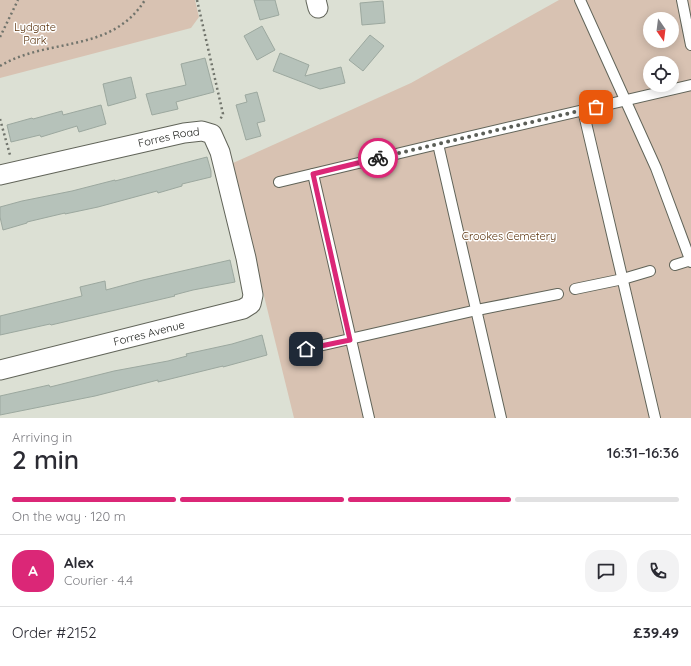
<!DOCTYPE html>
<html lang="en">
<head>
<meta charset="utf-8">
<style>
  body { margin:0; font-family:Quicksand,sans-serif; background:#f2f2f3; color:#2b2b33; height:100vh; display:flex; flex-direction:column; font-size:15px; white-space:nowrap }
  * { box-sizing:border-box; margin:0 }
  p { font-size:13px; color:#7c7c81 }
  .icon { flex:none; width:22px; height:22px; fill:none; stroke:currentColor; stroke-width:2; stroke-linecap:round; stroke-linejoin:round }
  .map { position:relative; height:418px; overflow:hidden }
  .panel { display:flex; flex-direction:column; background:#fff; flex:1 }
  .panel>* { flex:none }
  .needle { width:26px; rotate:166deg }
  .buttons { position:absolute; left:643px; top:12px; display:grid; gap:8px }
  .buttons a { display:grid; place-items:center; width:36px; height:36px; border-radius:50%; background:#fff; box-shadow:0 2px 10px #0003; font-size:20px }
  .pin { position:absolute; display:grid; place-items:center; width:34px; height:34px; color:#fff; margin:-17px; border-radius:8px; box-shadow:0 2px 6px #0006 }
  .courier { position:absolute; display:grid; place-items:center; width:40px; height:40px; margin:-20px; border:3px solid #db2777; border-radius:50%; background:#fff; color:#222; box-shadow:0 1px 5px #0007 }
  .head em { font-style:normal; font-weight:600 }
  .head div { display:flex; flex-direction:column-reverse }
  .head { display:flex; align-items:center; justify-content:space-between; height:68px; padding:0 12px }
  h1 { font-size:26px; font-weight:600; line-height:30px }
  .bar { display:grid; grid-template-columns:repeat(4,1fr); gap:6px 4px; align-content:center; height:48px; padding:0 12px }
  .bar i { height:5px; border-radius:3px; background:#e1e1e2 }
  .bar .active { background:#db2777 }
  .bar p { grid-column:span 4 }
  .line { display:flex; align-items:center; gap:10px; padding:0 12px; border-top:1px solid #e1e1e2 }
  .line div { flex:1 }
  .round { display:grid; place-items:center; flex:none; width:42px; height:42px; border-radius:16px; background:#f2f2f3 }
  .map>svg:first-child { display:block }
  .green { fill:#d8c2b2; fill-rule:evenodd }
  .building { fill:#b6c2ba; stroke:#9ca89f }
  .lines { fill:none; stroke-linecap:round; stroke-linejoin:round }
  .service-casing { stroke:#616459; stroke-width:12 }
  .minor-casing { stroke:#616459; stroke-width:21 }
  .path { stroke:#71746c; stroke-width:2.5; stroke-dasharray:2 3; stroke-linecap:butt }
  .service { stroke:#fff; stroke-width:10 }
  .minor { stroke:#fff; stroke-width:19 }
  .done { stroke:#5b5e57; stroke-width:4; stroke-dasharray:0 7.2 }
  .route { stroke:#db2777; stroke-width:5 }
  .labels { text-anchor:middle; dominant-baseline:central; stroke-width:3; stroke-linejoin:round; paint-order:stroke }
  .park-label { font-size:11px; fill:#5a320c; stroke:#fff }
  .street-label { font-size:11px; fill:#161814; stroke:#fff }
</style>
</head>
<body>
<div class="map">
<svg width="691" height="418" viewBox="0 0 691 418">
  <rect width="100%" height="100%" fill="#dce0d4"/>
  <g class="green">
    <path d="M0,0H195L199,17L191,28L0,78Z"/>
    <path d="M559,0H691V418H294L249,235L233,163L411,83ZM650,19H672V41H650ZM650,63H672V85H650Z"/>
  </g>
  <g class="building">
    <path d="M254,0H275L279,15L260,20Z"/>
    <path d="M383,1L385,23L362,25L360,3Z"/>
    <path d="M262,26L275,50L257,60L244,36Z"/>
    <path d="M370,35L384,46L363,71L349,60Z"/>
    <path d="M280,53L309,65L305,76L341,67L345,83L320,89L273,71Z"/>
    <path d="M205,58L214,92L176,102L178,109L152,115L146,94L186,85L181,64Z"/>
    <path d="M131,77L136,98L108,106L103,84Z"/>
    <path d="M257,92L265,121L257,123L261,136L246,140L236,105L247,102L245,95Z"/>
    <path d="M101,105L106,124L79,132L77,126L41,137L40,135L11,142L7,125L32,118L33,119L62,111L63,115Z"/>
    <path d="M207,157L211,171V177L182,184V186L158,193L157,191L98,207L65,214V213L27,222V223L3,230L0,217V207L22,201L72,191L115,180V181Z"/>
    <path d="M230,260L235,282L193,290L174,295L175,296L51,325L50,324L0,335V316L82,296L80,287L105,281L106,290L143,280Z"/>
    <path d="M262,335L267,355L223,367V366L158,382V380L95,396L0,415V396L49,385L50,387L114,371L168,361L187,356L186,354L232,344Z"/>
  </g>
  <g class="lines">
    <g class="service-casing">
      <g id="service">
        <path d="M580,0L656,168L691,262"/>
        <path d="M682,0L691,45"/>
        <path d="M583,110L655,418"/>
        <path d="M438,144L501,418"/>
        <path d="M313,174L369,418"/>
        <path d="M279,182L438,144L691,85"/>
        <path d="M675,265L691,260"/>
        <path d="M575,289L623,279L650,271"/>
        <path d="M306,349L477,310L558,294"/>
      </g>
    </g>
    <g class="minor-casing">
      <g id="minor">
        <path d="M316,0L318,8"/>
        <path id="s1" d="M0,175L184,133L202,131L212,134L220,152L246,258L253,295L251,304L243,309L0,370"/>
      </g>
    </g>
    <g class="path">
      <path d="M197,0L223,114L220,120"/>
      <path d="M0,37L18,0"/>
      <path d="M0,66C48,37 111,54 145,0"/>
      <path d="M0,119L10,155"/>
    </g>
    <use href="#service" class="service"/>
    <use href="#minor" class="minor"/>
  </g>
  <g class="lines">
    <path class="done" d="M378,158L596,107"/>
    <path class="route" d="M306,349L350,340L313,174L378,158"/>
  </g>
  <g class="labels">
    <g class="park-label">
      <text x="35" y="27">Lydgate<tspan x="35" dy="13">Park</tspan></text>
      <text x="509" y="236">Crookes Cemetery</text>
    </g>
    <g class="street-label">
      <text stroke="none"><textPath href="#s1" startOffset="173">Forres Road</textPath></text>
      <text transform="translate(149 333) rotate(-14)">Forres Avenue</text>
    </g>
  </g>
</svg>
<div class="buttons">
<a><svg class="needle" viewBox="-14 -14 28 28"><path d="M0-13l5 13h-10z" fill="#e53935"/><path d="M0 13l5-13h-10z" fill="#7c7c81"/></svg></a>
<a><svg class="icon" aria-label="locate" viewBox="0 0 24 24"><circle cx="12" cy="12" r="6"/><path d="M12 2v4M12 18v4M2 12h4M18 12h4"/></svg></a>
</div>
<div class="pin" style="left:596px;top:107px;background:#ea580c"><svg class="icon" aria-label="bag" viewBox="0 0 24 24"><path d="M5 8h14l-1 12H6zM9 8a3 3 0 0 1 6 0"/></svg></div>
<div class="pin" style="left:306px;top:349px;background:#1f2937"><svg class="icon" aria-label="home" viewBox="0 0 24 24"><path d="M3 11l9-7 9 7M6 9v11h12V9"/></svg></div>
<div class="courier" style="left:378px;top:158px"><svg class="icon" aria-label="bike" viewBox="0 0 24 24"><circle cx="6" cy="16" r="4"/><circle cx="18" cy="16" r="4"/><path d="M6 16l4-8h5l3 8M10 8l3 8H6M13 5h3"/></svg></div>
</div>
<section class="panel">
<div class="head"><div><h1>2 min</h1><p>Arriving in</p></div><em>16:31–16:36</em></div>
<div class="bar"><i class="active"></i><i class="active"></i><i class="active"></i><i></i><p>On the way · 120 m</p></div>
<div class="line" style="height:72px"><b class="round" style="background:#db2777;color:#fff">A</b><div><b>Alex</b><p>Courier · 4.4</p></div><a class="round"><svg class="icon" aria-label="chat" viewBox="0 0 24 24"><path d="M4 5h16v11H9l-5 4z"/></svg></a><a class="round"><svg class="icon" aria-label="phone" viewBox="0 0 24 24"><path d="M5 4h4l2 5-3 2q2 4 5 5l2-3 5 2v4C11 20 4 13 5 4z"/></svg></a></div>
<div class="line" style="height:52px"><div>Order #2152</div><b>£39.49</b></div>
</section>
</body>
</html>
